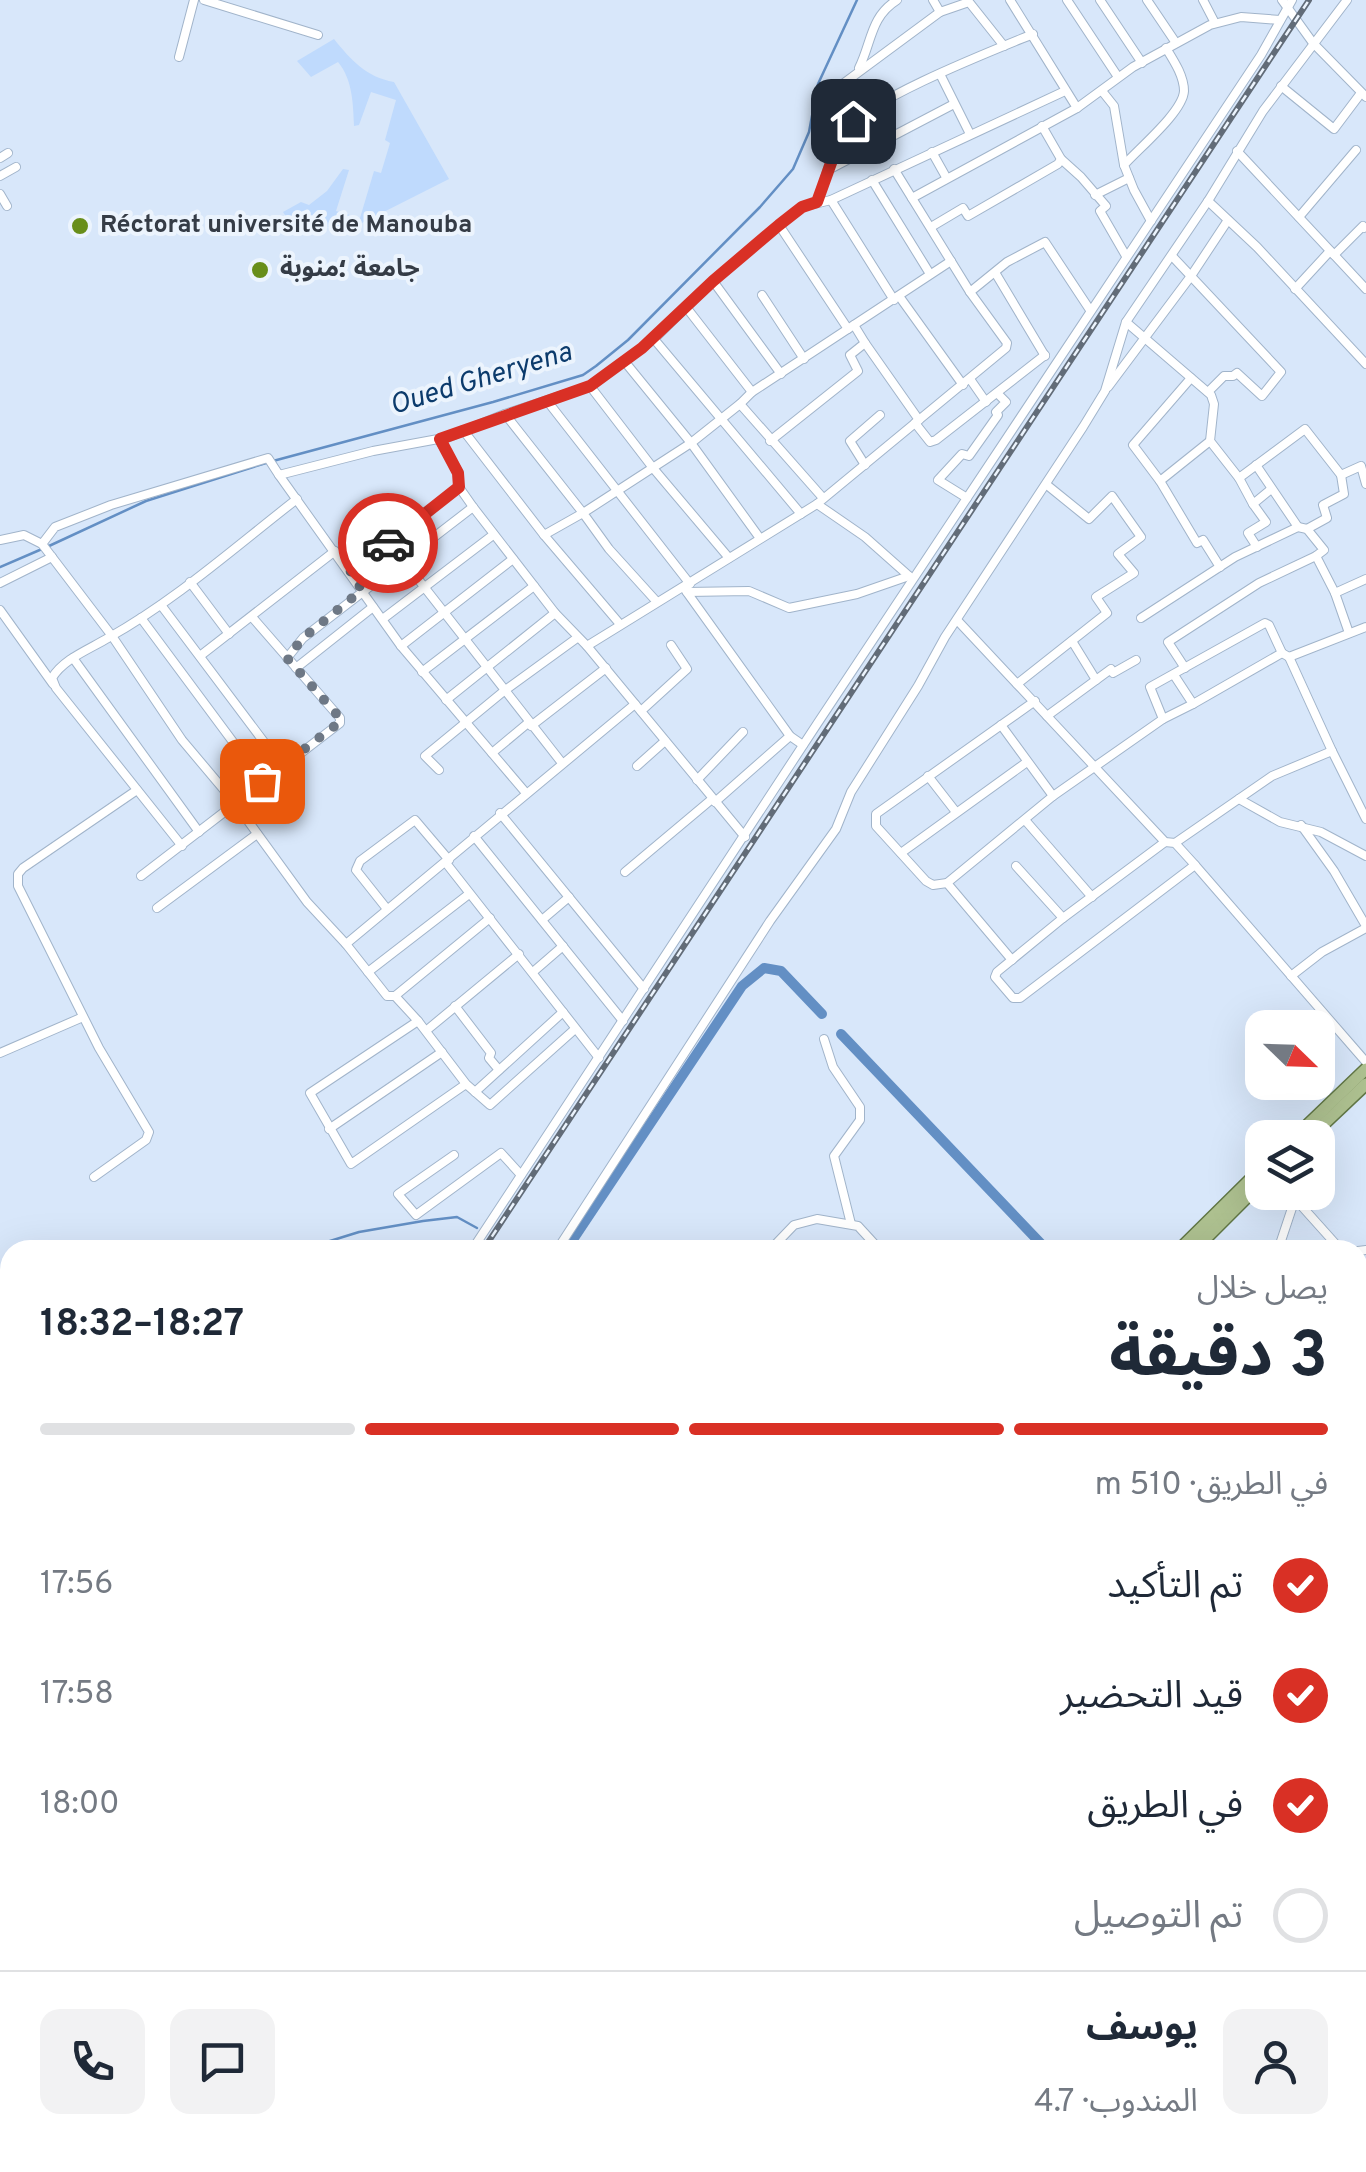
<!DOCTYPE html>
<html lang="ar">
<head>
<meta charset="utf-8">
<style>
  body { margin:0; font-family:Overpass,"Noto Sans Arabic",sans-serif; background:#f2f2f3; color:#1f2937; direction:rtl; height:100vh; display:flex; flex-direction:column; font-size:38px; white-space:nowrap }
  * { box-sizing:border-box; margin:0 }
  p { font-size:32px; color:#747a83 }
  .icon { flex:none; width:55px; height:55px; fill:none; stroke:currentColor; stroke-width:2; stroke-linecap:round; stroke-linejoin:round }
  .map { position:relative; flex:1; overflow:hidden; direction:ltr }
  .side { position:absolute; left:0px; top:1240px; width:1368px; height:932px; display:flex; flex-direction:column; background:#fff; border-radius:30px 30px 0 0; box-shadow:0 10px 40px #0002; direction:rtl }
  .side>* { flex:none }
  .needle { width:65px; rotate:113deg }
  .fabs { position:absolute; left:1245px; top:1010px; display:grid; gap:20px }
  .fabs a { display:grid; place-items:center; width:90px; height:90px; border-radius:20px; background:#fff; box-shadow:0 10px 40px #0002; font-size:50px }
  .pin { position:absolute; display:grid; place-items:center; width:85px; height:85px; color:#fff; margin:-42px; border-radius:20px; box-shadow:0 5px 15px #0006 }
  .courier { position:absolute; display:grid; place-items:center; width:100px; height:100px; margin:-50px; border:8px solid #d93025; border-radius:50%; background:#fff; color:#222; box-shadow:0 2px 12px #0007 }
  .head em { font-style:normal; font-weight:700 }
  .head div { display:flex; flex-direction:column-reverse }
  .head { display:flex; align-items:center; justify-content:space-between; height:170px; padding:0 40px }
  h1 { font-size:65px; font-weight:700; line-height:75px }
  .bar { display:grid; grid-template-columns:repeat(4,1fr); gap:15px 10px; align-content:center; height:120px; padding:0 40px }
  .bar i { height:12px; border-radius:8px; background:#e0e1e3 }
  .bar .on { background:#d93025 }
  .bar p { grid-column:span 4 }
  .line { display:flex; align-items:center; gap:25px; padding:0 40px; border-top:2px solid #e0e1e3 }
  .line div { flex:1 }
  .round { display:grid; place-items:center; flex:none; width:105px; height:105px; border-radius:20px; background:#f2f2f3 }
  ol { padding:0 40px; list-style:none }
  li { display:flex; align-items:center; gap:30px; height:110px }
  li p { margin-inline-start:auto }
  li .icon { padding:10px; border-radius:50%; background:#d93025; color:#fff; stroke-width:4 }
  li:last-child { color:#747a83 }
  li i { width:55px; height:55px; border:5px solid #e0e1e3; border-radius:50% }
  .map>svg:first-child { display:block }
  .green { fill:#bfdafd }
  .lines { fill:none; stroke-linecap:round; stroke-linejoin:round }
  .stream { stroke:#638fc4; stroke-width:2.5 }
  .canal { stroke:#638fc4; stroke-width:10 }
  .street-casing { stroke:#a1b4ca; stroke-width:10 }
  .secondary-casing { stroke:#a1b4ca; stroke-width:12 }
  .primary-casing { stroke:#617746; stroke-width:14 }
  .street { stroke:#fff; stroke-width:8 }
  .secondary { stroke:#fff; stroke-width:10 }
  .primary { stroke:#aec190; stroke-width:11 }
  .rail-casing { stroke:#626c78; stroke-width:6 }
  .rail { stroke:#ecf4fd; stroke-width:2.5; stroke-dasharray:8; stroke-linecap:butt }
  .done { stroke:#6e7885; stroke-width:10; stroke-dasharray:0 18 }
  .route { stroke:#d93025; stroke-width:12 }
  .poi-dot { fill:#688e1a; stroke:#ecf4fd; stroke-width:4 }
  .labels { text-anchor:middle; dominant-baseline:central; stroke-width:8; stroke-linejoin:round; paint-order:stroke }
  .poi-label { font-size:25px; font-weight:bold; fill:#353c46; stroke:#ecf4fd; text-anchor:start }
  .water-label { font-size:28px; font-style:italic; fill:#0c3b6c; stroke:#ecf4fd }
</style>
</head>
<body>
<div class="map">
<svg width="1366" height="2172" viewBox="0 0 1366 2172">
  <rect width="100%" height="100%" fill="#d8e7fa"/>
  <g class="green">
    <path d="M334,39C351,60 366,77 394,82L449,179L350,229L290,223L283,212L301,202L309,205L327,191L343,169L349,170L336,211L360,218L374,171L381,173L390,143L385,140L396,100L371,92L359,125L354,126C353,105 353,80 338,62L311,77L297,61Z"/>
    <path d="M1366,2001V2172H1273L1271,2163L1358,2162V2005Z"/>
  </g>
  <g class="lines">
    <g class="stream">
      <path d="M273,461L493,402L583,375L596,366L628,340L760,207L793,169L809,132L818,84L857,0"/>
      <path d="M49,546L146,501L266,463"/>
      <path d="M0,567L42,549"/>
      <path d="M301,1250L359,1232L423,1221L457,1217L477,1228"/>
      <path d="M0,1484L10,1468"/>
    </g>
    <g class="canal">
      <path d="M841,1034L1047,1250"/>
      <path d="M566,1250L742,986L764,968L781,971L822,1014"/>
    </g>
    <g class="street-casing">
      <g id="street">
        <path d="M204,0L318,35"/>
        <path d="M933,0L940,12L969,2L1004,46"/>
        <path d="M1010,0L1077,108"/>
        <path d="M1067,0L1118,77"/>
        <path d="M1100,0L1142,63"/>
        <path d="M1147,0L1176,43"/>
        <path d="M1203,0L1215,23"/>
        <path d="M1282,0L1313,43L1366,97"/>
        <path d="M179,57L194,0"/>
        <path d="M859,68C872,42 870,17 897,0"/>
        <path d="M940,74L970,134"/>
        <path d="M1281,86L1334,129L1361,93"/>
        <path d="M1102,91L1114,106L1124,165"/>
        <path d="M845,130L835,99L844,83L940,12"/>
        <path d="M1237,151L1366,289"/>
        <path d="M932,152L946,177"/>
        <path d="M0,158L8,153"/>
        <path d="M1061,159L1081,177L1106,206L1100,211L1126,256"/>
        <path d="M830,169L954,104"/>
        <path d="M0,176L16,167"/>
        <path d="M872,180L930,274"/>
        <path d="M0,194L7,206"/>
        <path d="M1095,195L1129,178"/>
        <path d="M912,198L1077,108L1133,67L1210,25L1241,17L1280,20"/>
        <path d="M831,200L894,300"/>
        <path d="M1208,201L1257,247L1366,364"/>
        <path d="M817,202C826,179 831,149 846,130C868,99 994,50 1033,34"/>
        <path d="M1299,217L1356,150"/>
        <path d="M1151,221L1134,190L1124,165C1138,149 1183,112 1184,91C1184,76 1174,61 1166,48"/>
        <path d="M779,225L848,329"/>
        <path d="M931,227L963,208L968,216L1058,164L1061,159L1042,126"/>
        <path d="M1334,255L1363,226L1364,228"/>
        <path d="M1172,256L1281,372L1262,396L1237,373L1233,376H1224L1208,392"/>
        <path d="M996,274L1045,356"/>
        <path d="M713,281L781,374"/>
        <path d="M1295,289L1330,251"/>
        <path d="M970,292L1007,262L1045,242L1090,310"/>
        <path d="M762,295L804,359"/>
        <path d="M899,296L963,385"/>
        <path d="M686,307L752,392"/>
        <path d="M1126,322L1211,395L1214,404L1210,441L1239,478L1305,429L1341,475L1361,466L1366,484"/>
        <path d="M654,339L801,514"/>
        <path d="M865,343L919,420"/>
        <path d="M625,362L691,443L759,537"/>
        <path d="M1191,378L1133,445L1160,481L1210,441"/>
        <path d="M970,379L986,402"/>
        <path d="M590,386L653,468L729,558"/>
        <path d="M1108,387L1191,276L1228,220"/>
        <path d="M548,402L690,584"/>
        <path d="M505,414L583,513L544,535"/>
        <path d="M915,423L930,442L936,440L1045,355"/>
        <path d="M463,430L544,535L619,623"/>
        <path d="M439,439L459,473V487L473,507L555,613L587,646"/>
        <path d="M770,441L858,371L850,355L865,343L854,325"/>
        <path d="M865,465L850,441L880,415"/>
        <path d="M1256,465L1298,527"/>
        <path d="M279,475L401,646L526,793"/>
        <path d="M1239,478L1253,504L1270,490"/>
        <path d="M1160,481L1197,543L1203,540L1220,567"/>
        <path d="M823,498L740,404L752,392L951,261"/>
        <path d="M967,498L938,480L962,454L969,456L998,415L996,412L1006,402L997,393"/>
        <path d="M817,504L865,537L909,576"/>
        <path d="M1253,504L1266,522L1248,533L1257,547"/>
        <path d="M1307,529L1327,518L1323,505L1344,494L1341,475"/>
        <path d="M0,540L24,535L42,544L112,636L182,740L235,803L307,902L346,944L387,996H395L490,918"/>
        <path d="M389,542L562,763"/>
        <path d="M42,544L55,527L111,505L268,458L279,475L373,451L449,437L505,414L590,386L654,339L713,281L779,225L802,207L831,200L1065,91"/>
        <path d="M349,572L459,487"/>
        <path d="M190,582L229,634"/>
        <path d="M0,583L52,557"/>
        <path d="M686,591L790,736L803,745"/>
        <path d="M687,592L749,591L789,608L857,594L909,576"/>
        <path d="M1335,593L1366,579"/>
        <path d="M657,602L609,549L583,513L691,443L740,404"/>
        <path d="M161,605L282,766"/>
        <path d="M0,610L53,684"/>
        <path d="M141,618L262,781"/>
        <path d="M384,618L493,535"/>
        <path d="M1141,618L1235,557L1298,527L1307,529L1324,550L1316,556L1335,593L1349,633"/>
        <path d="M957,620L1165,842L1175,843L1195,865L1366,1062"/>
        <path d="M1072,641L1096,680"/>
        <path d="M401,646L513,559"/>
        <path d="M200,656L335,551"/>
        <path d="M1289,657L1332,751"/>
        <path d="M73,658L199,832"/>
        <path d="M287,658L303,638L473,507"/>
        <path d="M296,668L373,607"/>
        <path d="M1185,668L1168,642L1259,583L1316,556"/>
        <path d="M422,672L534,586"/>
        <path d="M1174,675L1193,704L1282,653L1289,657L1366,627"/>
        <path d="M1017,684L1107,613L1096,597L1134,573L1118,554L1141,537L1112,496L1089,519L1047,485"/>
        <path d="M446,700L555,613"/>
        <path d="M1035,701L876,814V826L926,881L933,885L947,883L1053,796L1163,719L1150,687L1265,623L1269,625L1282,653"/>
        <path d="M641,711L687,669L671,645"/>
        <path d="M1047,716L1111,669L1113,673L1136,660"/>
        <path d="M1163,719L1193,704"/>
        <path d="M1001,725L1053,796"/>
        <path d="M531,726L606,668"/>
        <path d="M492,753L528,723"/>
        <path d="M637,766L665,741"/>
        <path d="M439,770L425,756L504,691L577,638"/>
        <path d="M928,776L956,812"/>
        <path d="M697,780L743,732"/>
        <path d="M1239,799L1280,822L1321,832L1366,856"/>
        <path d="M715,802L790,736"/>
        <path d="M500,813L644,989"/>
        <path d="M1025,820L1092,897"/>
        <path d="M1301,825L1334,871L1366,926"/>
        <path d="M474,836L623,1021"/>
        <path d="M745,837L587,646L817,504L1006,348L1007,343L970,292L894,169"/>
        <path d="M1165,842L1063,918L997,972L995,977L1013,998H1020L1195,865"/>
        <path d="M1175,843L1272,776L1332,751L1366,819"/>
        <path d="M182,846L56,688L52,678C63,659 90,649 108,638C176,600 235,547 297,499"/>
        <path d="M901,853L1027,762"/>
        <path d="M446,863L599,1058"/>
        <path d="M1016,866L1063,918"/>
        <path d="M625,872L712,799"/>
        <path d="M141,876L340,723V718L252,617"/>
        <path d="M947,883L1012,960"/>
        <path d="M157,908L257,834"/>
        <path d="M387,909L356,870L360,861L415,820L449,860"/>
        <path d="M542,920L569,897"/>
        <path d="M346,944L635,704"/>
        <path d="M368,972L469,894"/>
        <path d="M533,972L563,946"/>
        <path d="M1291,976L1322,952L1366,928"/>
        <path d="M395,996L418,1021"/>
        <path d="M455,1006L491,1053L489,1058L499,1070"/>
        <path d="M427,1030L519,954"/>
        <path d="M824,1039L833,1067L860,1107V1120L834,1156L851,1224"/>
        <path d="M0,1053L83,1017"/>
        <path d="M466,1084L351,1164L310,1093L418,1021L466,1084L490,1105L575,1029"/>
        <path d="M475,1092L563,1012"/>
        <path d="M329,1129L442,1052"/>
        <path d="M454,1155L398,1194L416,1215L501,1153L521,1175"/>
        <path d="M94,1177L146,1140L149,1132L99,1048L18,886V874L23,868L137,790"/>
        <path d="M1289,1192L1341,1250"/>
        <path d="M472,1250C732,850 997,452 1261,55L1292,0"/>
        <path d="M557,1250L770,921L836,829L851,792L918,686L945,637L1083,427L1105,391L1126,322L1208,201L1263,111L1347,0"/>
        <path d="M770,1250L794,1225L817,1219L858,1226L880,1250"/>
        <path d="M1278,1250L1295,1199"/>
        <path d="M1358,1251L1366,1250"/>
        <path d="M1358,1442L1366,1448"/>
        <path d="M0,1682L10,1710"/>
        <path d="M10,1763V1780"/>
        <path d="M0,1845L10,1842"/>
        <path d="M0,1966L10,1950"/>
        <path d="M0,2068L10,2051"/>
        <path d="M616,2162L626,2172"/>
        <path d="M670,2162L680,2172"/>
        <path d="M1115,2162L1119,2172"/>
        <path d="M465,2172L475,2162"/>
        <path d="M509,2172L518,2162"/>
        <path d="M550,2172L559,2162"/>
        <path d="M753,2172L762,2162L767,2172"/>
        <path d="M805,2172L825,2162"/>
        <path d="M873,2172L886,2166"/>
        <path d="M934,2172L955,2162"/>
        <path d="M1081,2172L1107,2162"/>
        <path d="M1215,2172L1235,2162"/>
      </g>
    </g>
    <g class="secondary-casing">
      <g id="secondary">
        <path d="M1358,1826H1366"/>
        <path d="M137,2172L160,2162"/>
      </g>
    </g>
    <g class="primary-casing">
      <g id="primary">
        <path d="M1294,1138L1366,1069"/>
        <path d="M1309,1138L1366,1084"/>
        <path d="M1179,1250L1262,1168"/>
        <path d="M1194,1250L1262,1182"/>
        <path d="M267,2162H284"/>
        <path d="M249,2172L252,2162"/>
      </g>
    </g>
    <use href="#street" class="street"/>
    <use href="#secondary" class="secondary"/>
    <use href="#primary" class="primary"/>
    <g class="rail-casing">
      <g id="rail">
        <path d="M483,1250L1309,0"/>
        <path d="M0,1991L10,1975"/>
        <path d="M0,2014L10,1999"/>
      </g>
    </g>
    <use href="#rail" class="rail"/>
  </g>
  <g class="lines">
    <path class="done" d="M262,781L340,722V718L287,658L303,638L362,590L350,572L388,543"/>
    <path class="route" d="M388,543L459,487L458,473L440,439L590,386L642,348L713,281L779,225L802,207L817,202L840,138L853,121"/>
  </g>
  <g class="poi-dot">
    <circle cx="80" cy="226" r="10"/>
    <circle cx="260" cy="270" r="10"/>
  </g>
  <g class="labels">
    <g class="poi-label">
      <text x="100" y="226">Réctorat université de Manouba</text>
      <text x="280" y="270">جامعة ؛منوبة</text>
    </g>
    <g class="water-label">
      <text transform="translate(481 380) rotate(-17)">Oued Gheryena</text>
    </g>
  </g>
</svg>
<div class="fabs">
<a><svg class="needle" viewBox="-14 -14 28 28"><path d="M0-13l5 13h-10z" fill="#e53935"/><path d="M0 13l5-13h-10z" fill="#747a83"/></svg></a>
<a><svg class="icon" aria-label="layers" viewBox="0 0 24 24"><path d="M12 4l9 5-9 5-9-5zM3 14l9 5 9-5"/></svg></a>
</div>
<div class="pin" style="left:262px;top:781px;background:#ea580c"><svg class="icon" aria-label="bag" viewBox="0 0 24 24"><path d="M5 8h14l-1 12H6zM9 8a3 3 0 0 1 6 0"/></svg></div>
<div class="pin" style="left:853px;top:121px;background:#1f2937"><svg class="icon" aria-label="home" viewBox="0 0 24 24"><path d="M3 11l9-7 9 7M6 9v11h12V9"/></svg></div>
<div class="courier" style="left:388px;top:543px"><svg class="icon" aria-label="car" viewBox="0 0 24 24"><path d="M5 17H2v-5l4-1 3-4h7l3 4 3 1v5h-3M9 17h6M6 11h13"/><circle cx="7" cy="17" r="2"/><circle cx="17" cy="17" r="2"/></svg></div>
<section class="side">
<div class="head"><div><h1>3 دقيقة</h1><p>يصل خلال</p></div><em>18:27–18:32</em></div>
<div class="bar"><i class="on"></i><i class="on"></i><i class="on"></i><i></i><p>في الطريق · 510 m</p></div>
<ol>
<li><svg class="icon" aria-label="check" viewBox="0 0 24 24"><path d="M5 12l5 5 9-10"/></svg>تم التأكيد<p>17:56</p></li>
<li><svg class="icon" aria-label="check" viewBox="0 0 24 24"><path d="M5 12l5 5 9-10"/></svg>قيد التحضير<p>17:58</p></li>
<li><svg class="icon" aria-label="check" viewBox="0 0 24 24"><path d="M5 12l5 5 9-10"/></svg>في الطريق<p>18:00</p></li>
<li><i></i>تم التوصيل</li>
</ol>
<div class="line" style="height:180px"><a class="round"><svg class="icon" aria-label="person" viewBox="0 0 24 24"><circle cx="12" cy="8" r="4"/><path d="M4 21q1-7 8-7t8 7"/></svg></a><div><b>يوسف</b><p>المندوب · 4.7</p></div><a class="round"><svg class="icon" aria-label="chat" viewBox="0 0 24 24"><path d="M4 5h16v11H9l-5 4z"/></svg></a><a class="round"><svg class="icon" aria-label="phone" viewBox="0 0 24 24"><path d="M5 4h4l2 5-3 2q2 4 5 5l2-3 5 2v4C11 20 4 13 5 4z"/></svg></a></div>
</section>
</div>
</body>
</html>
